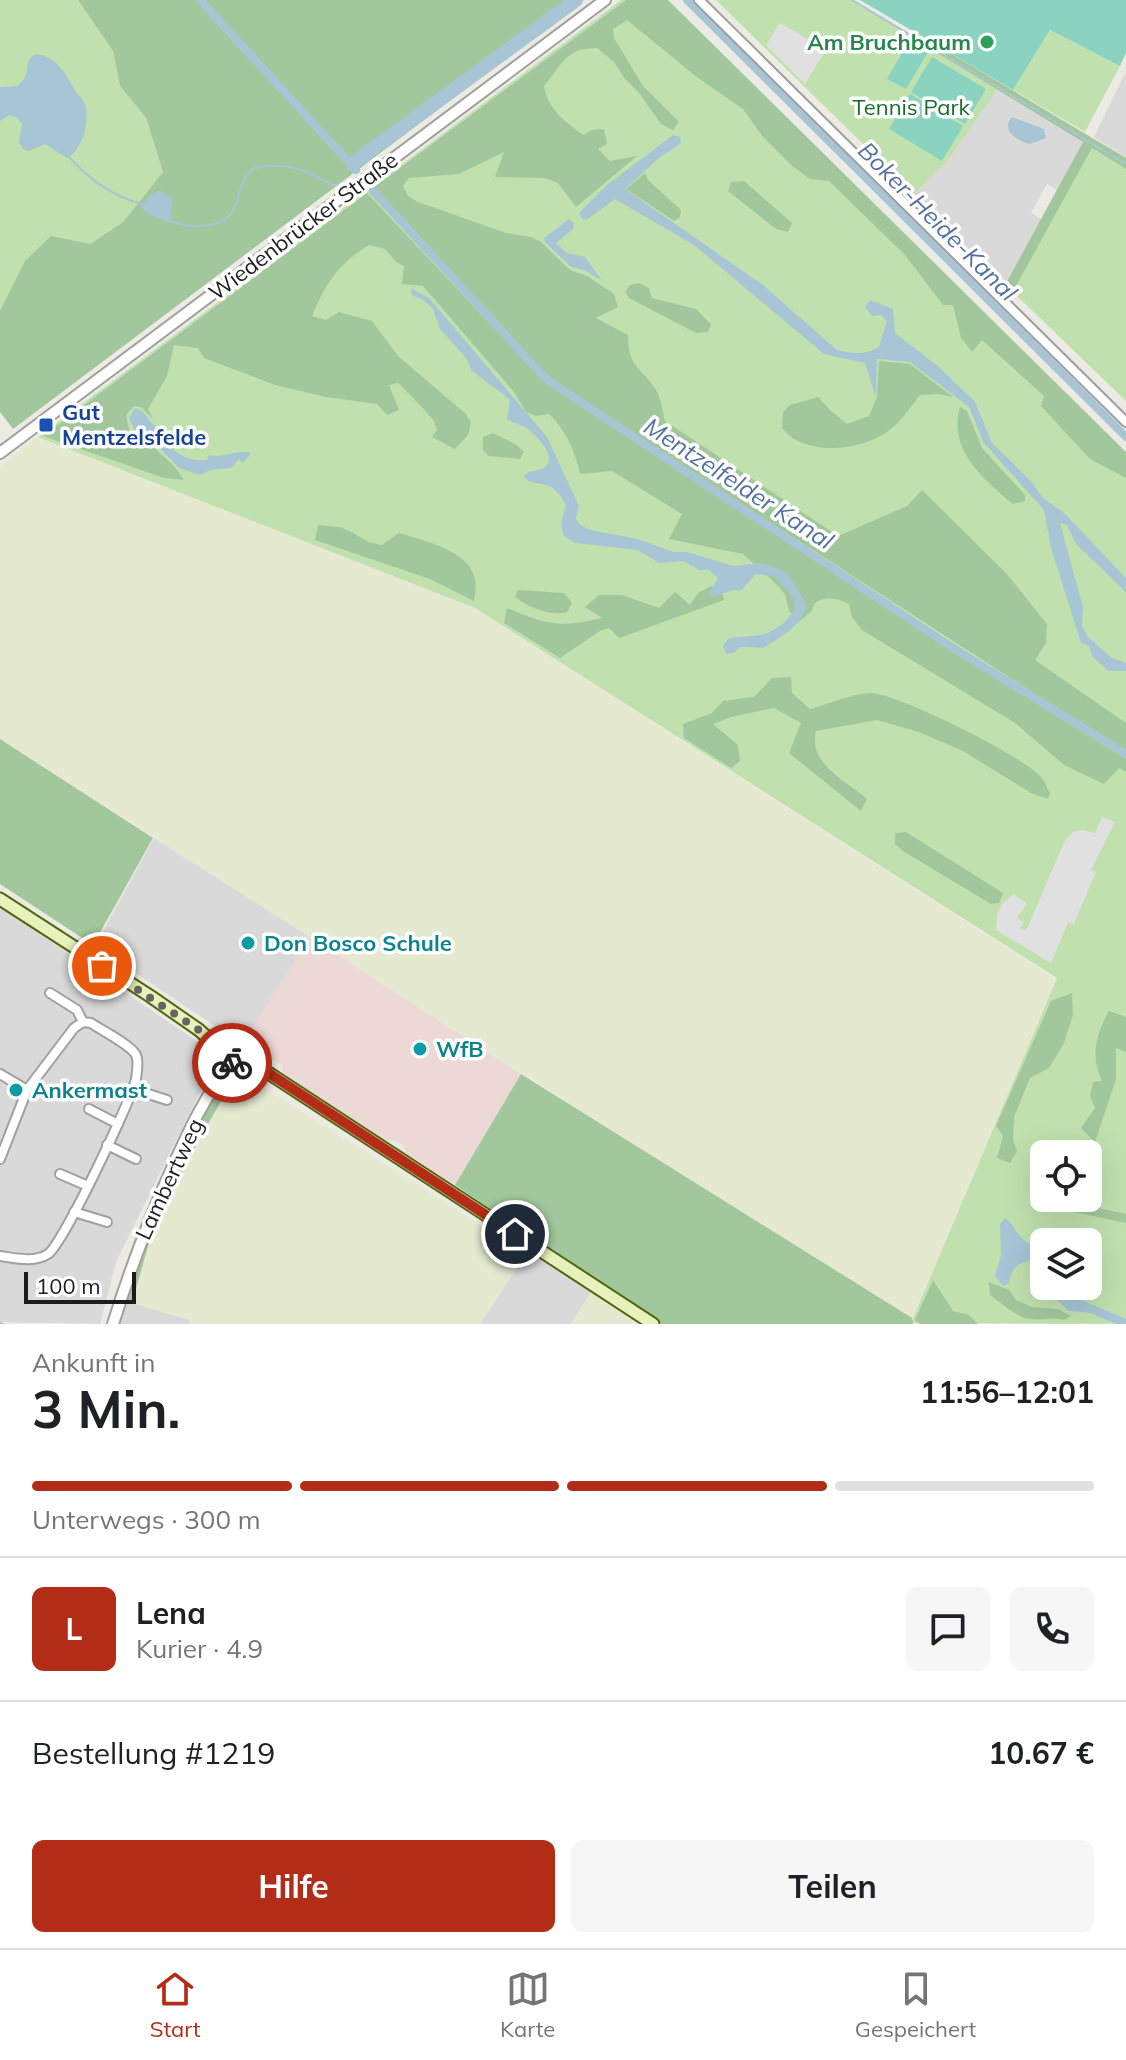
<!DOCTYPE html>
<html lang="de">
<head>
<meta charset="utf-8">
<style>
  body { margin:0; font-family:Mulish,sans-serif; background:#f6f6f6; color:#202124; height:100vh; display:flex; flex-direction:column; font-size:30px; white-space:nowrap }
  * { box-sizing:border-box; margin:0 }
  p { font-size:26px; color:#757577 }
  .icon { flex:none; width:44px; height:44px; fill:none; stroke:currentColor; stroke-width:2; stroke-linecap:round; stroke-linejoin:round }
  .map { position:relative; height:1324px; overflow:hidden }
  .side { display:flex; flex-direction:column; background:#fff; flex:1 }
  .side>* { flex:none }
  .controls { position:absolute; left:1030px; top:1140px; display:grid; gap:16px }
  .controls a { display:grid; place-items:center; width:72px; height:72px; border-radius:12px; background:#fff; box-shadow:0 8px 32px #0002; font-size:40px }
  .scale { position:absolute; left:24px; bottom:20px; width:112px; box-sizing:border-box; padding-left:8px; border:4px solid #1c1c1c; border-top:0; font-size:22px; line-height:28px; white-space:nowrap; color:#1c1c1c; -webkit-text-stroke:6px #fff; paint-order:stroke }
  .pin { position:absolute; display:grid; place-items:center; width:68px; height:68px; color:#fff; margin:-34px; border:4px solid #fff; border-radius:50%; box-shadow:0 2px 8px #0007 }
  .courier { position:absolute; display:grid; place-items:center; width:80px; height:80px; margin:-40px; border:6px solid #b22c17; border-radius:50%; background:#fff; color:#222; box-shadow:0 2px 10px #0007 }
  .summary em { font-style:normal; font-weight:700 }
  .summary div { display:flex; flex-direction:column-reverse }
  .summary { display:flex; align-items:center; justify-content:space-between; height:136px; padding:0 32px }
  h1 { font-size:52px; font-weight:700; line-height:60px }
  .bar { display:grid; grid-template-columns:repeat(4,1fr); gap:12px 8px; align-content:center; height:96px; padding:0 32px }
  .bar i { height:10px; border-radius:6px; background:#e0e0e0 }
  .bar .current { background:#b22c17 }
  .bar p { grid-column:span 4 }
  .line { display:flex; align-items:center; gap:20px; padding:0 32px; border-top:2px solid #e0e0e0 }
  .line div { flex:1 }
  .round { display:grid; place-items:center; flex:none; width:84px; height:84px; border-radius:12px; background:#f6f6f6 }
  .primary-button { display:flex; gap:16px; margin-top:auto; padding:16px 32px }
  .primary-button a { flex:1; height:92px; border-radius:12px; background:#b22c17; color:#fff; font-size:32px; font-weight:700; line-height:92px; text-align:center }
  .primary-button a+a { background:#f6f6f6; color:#202124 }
  .menu { display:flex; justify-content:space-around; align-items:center; height:112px; border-top:2px solid #e0e0e0; background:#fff; font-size:22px; color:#757577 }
  .menu a { display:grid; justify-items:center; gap:4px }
  .menu .current { color:#b22c17 }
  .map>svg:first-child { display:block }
  .residential { fill:#dad9d9 }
  .commercial { fill:#ecd8d4 }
  .farmland { fill:#e4e9d0 }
  .grass { fill:#c0e1ae; fill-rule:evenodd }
  .forest { fill:#a3c79c }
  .pitch { fill:#8ad3c1 }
  .parking { fill:#e0e0e0 }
  .water { fill:#a8c5d5 }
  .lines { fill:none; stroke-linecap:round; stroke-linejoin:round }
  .stream { stroke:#a8c5d5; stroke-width:2 }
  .canal { stroke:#a8c5d5; stroke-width:8 }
  .river { stroke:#a8c5d5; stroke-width:14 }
  .minor-casing { stroke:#a0a0a0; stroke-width:12 }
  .tertiary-casing { stroke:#a0a0a0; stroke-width:14 }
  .secondary-casing { stroke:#516611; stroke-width:15 }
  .minor { stroke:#fff; stroke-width:8 }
  .tertiary { stroke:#fff; stroke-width:10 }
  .secondary { stroke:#e7f1bc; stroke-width:11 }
  .done { stroke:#656462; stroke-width:8; stroke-dasharray:0 14.4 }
  .route { stroke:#b22c17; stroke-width:10 }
  .leisure-dot { fill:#2e9e5b; stroke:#fff; stroke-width:3 }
  .transit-dot { fill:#1a4fb4; stroke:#fff; stroke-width:3 }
  .culture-dot { fill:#0f9aa8; stroke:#fff; stroke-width:3 }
  .labels { text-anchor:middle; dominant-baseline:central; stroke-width:7; stroke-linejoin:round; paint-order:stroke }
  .leisure-label { font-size:22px; font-weight:bold; fill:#27864d; stroke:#fff; text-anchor:end }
  .park-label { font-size:22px; fill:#186d2a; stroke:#fff }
  .street-label { font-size:22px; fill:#1c1c1c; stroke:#fff }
  .transit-label { font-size:22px; font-weight:bold; fill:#164399; stroke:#fff; text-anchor:start }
  .culture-label { font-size:22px; font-weight:bold; fill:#0d838f; stroke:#fff; text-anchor:start }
  .water-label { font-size:24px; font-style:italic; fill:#5470a0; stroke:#fff }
</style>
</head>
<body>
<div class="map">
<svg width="1126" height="1324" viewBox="0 0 1126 1324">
  <rect width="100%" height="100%" fill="#ecebe3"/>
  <g class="residential">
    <path d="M1126,71V158L1094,137Z"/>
    <path d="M998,89L1083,142L1057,190L1047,184L1031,213L1041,219L1005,285L914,194L947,162Z"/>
    <path d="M154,838L310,937L246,1039L235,1032L227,1034L95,946Z"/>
    <path d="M0,907L205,1047L210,1056L211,1063L208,1076L116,1262L100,1324L0,1322Z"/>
    <path d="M526,1254L536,1255L592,1291L571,1324H480Z"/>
    <path d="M124,1300L190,1320L189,1324H117Z"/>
  </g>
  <path class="commercial" d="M310,937L521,1074L455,1185L406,1153L404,1146L394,1140L387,1141L283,1073L282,1065L272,1059L265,1061L249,1051L246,1039Z"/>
  <g class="farmland">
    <path d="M38,437L475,608L1056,979L911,1322L0,739V466Z"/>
    <path d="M238,1071L526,1254L480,1324H189V1320L132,1303L151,1236L189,1158Z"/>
    <path d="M592,1291L637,1321L635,1324H571Z"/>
  </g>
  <g class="grass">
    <path d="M0,0H78L113,51L120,86L146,118L163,172L123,222L90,244L0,311Z"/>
    <path d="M621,0H647L1126,468V1324L911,1323L1057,978L475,608L38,437ZM1044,1154H1088V1198H1044ZM1044,1242H1088V1286H1044Z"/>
    <path d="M716,0H852L998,89L947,162L914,194Z"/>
    <path d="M1050,30L1120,66L1085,132L1013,90Z"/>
    <path d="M1092,148L1126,169V401L1013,292Z"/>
  </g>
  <g class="forest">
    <path d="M78,0H584L13,429L0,412V311L25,261L51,236L90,244L123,222L163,172L146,118L120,86L113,51Z"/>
    <path d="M626,0H668L1126,452V478L1090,459L1041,406L1044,396L982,340L972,352L961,338L953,305H943L905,255L829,181L810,179L790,164L763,137L743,109L698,78L627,20L613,29L614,38L643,86L679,122L673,130L661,124L639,93L625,79L614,62L597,48C565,48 563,64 544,86C548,110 565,121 583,135L592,130L604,129L607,144L598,149L610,161L637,156L576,207L558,183L544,178L495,177L504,152L459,174L409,178L403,186L408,196L418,202L506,233L531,237L541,242L570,270L587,276L614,294L618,307L596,318L628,335C628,369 641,366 656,390C661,399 663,412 665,421L838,536L907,506L922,490L1007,574L1047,624L1046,643L1035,660L1126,723V753L547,378L373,188Z"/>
    <path d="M913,31L1126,158V169L1092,148L1013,292L1005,285L1083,142L910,36Z"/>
    <path d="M645,173L648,180L681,210L680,217L674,221L626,189Z"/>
    <path d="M744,181L792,223L788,232L776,229L728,191L731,182Z"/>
    <path d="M367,193L543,380L952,651L1126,759V772L1119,768L1104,784L1064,765L1015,723L862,630L852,617L849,604C837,598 825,595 814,604L812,611L800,621L789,611L785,594L776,584L743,554L669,539L682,514L612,471L580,474C575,450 566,431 549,414L536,416L526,412L514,392L423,286L402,284L404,266L396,262L385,249L369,245C339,263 325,284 312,316L326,320L339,312L372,321L398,356L466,414L471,422L468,435L455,449L432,437L437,430L434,421L422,407L398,383L389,385L399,410L387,415L377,404L326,397L275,385L204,358L198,348L174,345L167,376L148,409L153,419L141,407L134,406L126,415L129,430L139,439L148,442L174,466L184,480L164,478L43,436Z"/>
    <path d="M639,283L649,288L652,298L696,309L711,324L708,332L696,333L629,298L625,292L630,285Z"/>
    <path d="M879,361L910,364L953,397L938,394L920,395C911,406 902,420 891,429C867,448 825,455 796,440C791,438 786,432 782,428L783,412L790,405L818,397L831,411L847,424L869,416L877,397Z"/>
    <path d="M960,407L967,411L982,448L1025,495V501L1013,504C985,481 947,449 960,407Z"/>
    <path d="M493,433L515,444L524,452L520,459L489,456L483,450V437Z"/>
    <path d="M318,525C325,526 332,526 339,527C357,532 361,542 382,545L399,533C434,544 487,554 474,601L430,579L315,540Z"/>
    <path d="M711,586L722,592L724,600L619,638L609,628L600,631L560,658L504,623L507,608C548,625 559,628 602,618L585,607L599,595H622L659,608L675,592L690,605L698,593Z"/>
    <path d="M518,590L564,593L572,603L567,612C552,617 527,607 515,597Z"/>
    <path d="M791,677L792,693L810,709C829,704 851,694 870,693C897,693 1023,756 1041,777C1045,781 1047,788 1050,793L1048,799L1031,793L963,751L919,732L877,720L816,731C808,764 845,780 867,799L861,811L789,753L801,723L774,708L731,717L713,724L738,745L740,761L731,768L684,738L683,724L712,713L723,701L754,697L772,678Z"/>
    <path d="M0,739L153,838L93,945L0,884Z"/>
    <path d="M906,832L1003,893L999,903L991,904L903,851L895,844V833Z"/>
    <path d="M1072,993L1073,1015L1064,1043L1049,1068L1030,1078L1014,1117L1013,1140L1017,1151L1010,1163L997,1158L1003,1136L996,1126L1051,1001Z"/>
    <path d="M1109,1011L1126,1017V1052L1116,1048V1079L1095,1142L1081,1128L1095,1108L1090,1096L1093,1082L1102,1081C1090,1056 1096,1035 1109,1011Z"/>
    <path d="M236,1070L238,1071L189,1158L151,1236L132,1303L124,1300L146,1234L183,1154L225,1076Z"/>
    <path d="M521,1074L912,1318L913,1324H662L455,1185Z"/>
    <path d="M1073,1198L1075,1203L1126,1214V1223L1060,1209L1056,1199Z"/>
    <path d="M933,1280L953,1311L969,1315L978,1324H920L915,1320Z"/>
    <path d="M989,1282L1009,1290L1016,1300L1032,1307L1058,1309L1071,1316L1064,1320C1051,1317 1042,1321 1030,1319C1018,1318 1001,1303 990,1295Z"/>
  </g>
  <g class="pitch">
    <path d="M860,0H1126V53L1120,66L1050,30L1013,90Z"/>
    <path d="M909,41L928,52L906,89L887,79Z"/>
    <path d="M932,57L986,89L965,124L911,92Z"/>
    <path d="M910,94L963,126L942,161L889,129Z"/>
  </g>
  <g class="parking">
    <path d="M780,23L826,50L805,84L766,45Z"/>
    <path d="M1102,817L1115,822L1091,870L1096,872L1074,924L1068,923L1051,963L996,930L997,915L1003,903L1014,894L1027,904L1017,918L1024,922L1020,929L1026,931L1065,840L1073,832L1082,830L1095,833Z"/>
  </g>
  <g class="water">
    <path d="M37,54C59,58 66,75 76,92C80,97 85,101 86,108C89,124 82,151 67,158L45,144L29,151L23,149L19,142L22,124L17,118L9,115L0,121V87L17,86C19,83 23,81 25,78C30,67 23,59 37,54Z"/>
    <path d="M1012,117L1044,129L1046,138L1030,144C1017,141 1000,130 1012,117Z"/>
    <path d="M673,135L680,137L681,143L659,158L625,189L763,285L837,350C853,354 864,355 879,347L887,321L881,315L872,316L865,307L870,300L893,309L895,333L939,367L975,402L992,443L1031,481L1043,498L1064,513L1126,578V592L1076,544L1067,525L1060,523L1083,607L1082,626L1088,637L1112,658L1126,663V671H1108L1092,656L1089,646L1081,643L1051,548L1044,510L984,443L969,407L910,362L877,359L876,398L865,363L824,354L694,245L615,199L586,220L582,219L579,213L607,185Z"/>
    <path d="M160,190L172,199L171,222L154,217L140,207L151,195Z"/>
    <path d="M569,219L574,223L573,229L556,243L567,253L585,257L602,281L586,271L570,266L545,242L544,238Z"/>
    <path d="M411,288L429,298L547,437L579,506L576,518L579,524L590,530L638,539L673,552H687L733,566L759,563L773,566L787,573L805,601L806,608L800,621L787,633L763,648L742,647L733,653L726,654L723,646L729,638C740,636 750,637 761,635C773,633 798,616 794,601C792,593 780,583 774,576L756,574L742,590H733L712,597L709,594L718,578L709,570H699L683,561L659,563L638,550L575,543L563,535L561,523L566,506C552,474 535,490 524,477L528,472C566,469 544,441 526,428C520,424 513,423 507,419L510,401L507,397L472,371L466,358L440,329L433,309L423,300L412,295Z"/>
    <path d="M135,408L142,411C162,433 171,463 207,460L209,455C220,459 234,450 250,452V455L242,463L239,459L231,468L210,470L200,475L179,468L154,442L134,429L129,418Z"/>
    <path d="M1005,1218C1013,1223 1013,1228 1019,1235C1025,1243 1035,1247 1044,1252V1264C1028,1256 1010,1265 1009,1283L1003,1286L995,1276L1001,1255L1000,1224Z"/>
    <path d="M1055,1286H1063L1072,1296L1126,1319V1324H1116L1091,1313L1069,1311L1053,1296Z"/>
  </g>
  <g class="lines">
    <g class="stream">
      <path d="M852,0L1126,164"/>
      <path d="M69,157C90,180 112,196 142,204"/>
      <path d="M171,221C183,226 196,227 209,225C247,219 231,186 254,168C289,161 305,170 334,186L339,182"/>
      <path d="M0,1323L3,1324"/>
    </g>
    <g class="canal">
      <path d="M200,0L356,170"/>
      <path d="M687,0L1126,437"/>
      <path d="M373,191L546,379L953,648L1126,754"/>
    </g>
    <path class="river" d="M352,164L576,0"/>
    <g class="minor-casing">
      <g id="minor">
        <path d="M699,0L1126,422"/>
        <path d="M0,1074L27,1090"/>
        <path d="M133,1089L167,1100"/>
        <path d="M89,1109L118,1124"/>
        <path d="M107,1145L136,1159"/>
        <path d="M0,1159L27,1090L74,1028L83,1022"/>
        <path d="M60,1174L88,1186"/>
        <path d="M74,1212L107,1222"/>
        <path d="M0,1256C15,1258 34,1263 48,1254C63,1244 131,1101 136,1079C137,1072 139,1061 136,1055C131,1045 101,1030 91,1023L83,1022L77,1010L50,993"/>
      </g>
    </g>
    <g class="tertiary-casing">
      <g id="tertiary">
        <path d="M0,453L605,0"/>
        <path d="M216,1079L221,1058"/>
        <path d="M113,1324C130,1269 149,1219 173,1166C189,1131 206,1093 231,1064"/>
      </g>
    </g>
    <g class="secondary-casing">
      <g id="secondary">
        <path d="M0,899L150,996L199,1030L220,1049"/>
        <circle cx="231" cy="1053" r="11"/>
        <path d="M238,1061L270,1074L653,1324"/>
      </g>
    </g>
    <use href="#minor" class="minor"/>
    <use href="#tertiary" class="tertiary"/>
    <use href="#secondary" class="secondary"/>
  </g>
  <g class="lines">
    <path class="done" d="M102,966L199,1030L220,1049C219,1057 224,1063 232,1063"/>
    <path class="route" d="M232,1063L238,1061L270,1074L515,1234"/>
  </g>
  <circle class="leisure-dot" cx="987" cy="42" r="8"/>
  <rect class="transit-dot" x="38" y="417" width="16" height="16" rx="4"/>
  <g class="culture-dot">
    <circle cx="248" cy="943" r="8"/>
    <circle cx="420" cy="1049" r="8"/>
    <circle cx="16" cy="1090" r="8"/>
  </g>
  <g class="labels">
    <g class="leisure-label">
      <text x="971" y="42">Am Bruchbaum</text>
    </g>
    <g class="park-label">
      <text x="911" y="107">Tennis Park</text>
    </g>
    <g class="street-label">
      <text transform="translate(303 226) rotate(-37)">Wiedenbrücker Straße</text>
      <text transform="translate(169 1179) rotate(-65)">Lambertweg</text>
    </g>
    <g class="transit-label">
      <text x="62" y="412">Gut<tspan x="62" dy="25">Mentzelsfelde</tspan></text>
    </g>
    <g class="culture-label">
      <text x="264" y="943">Don Bosco Schule</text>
      <text x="436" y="1049">WfB</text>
      <text x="32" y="1090">Ankermast</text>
    </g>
    <g class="water-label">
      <text transform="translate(938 221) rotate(45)">Boker-Heide-Kanal</text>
      <text transform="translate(739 483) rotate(33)">Mentzelfelder Kanal</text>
    </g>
  </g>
</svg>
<div class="controls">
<a><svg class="icon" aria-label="locate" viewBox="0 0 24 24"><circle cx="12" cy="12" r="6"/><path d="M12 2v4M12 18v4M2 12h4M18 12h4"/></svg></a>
<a><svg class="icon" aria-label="layers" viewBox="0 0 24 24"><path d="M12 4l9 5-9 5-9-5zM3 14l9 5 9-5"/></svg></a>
</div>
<div class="scale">100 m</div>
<div class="pin" style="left:102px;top:966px;background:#ea580c"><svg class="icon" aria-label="bag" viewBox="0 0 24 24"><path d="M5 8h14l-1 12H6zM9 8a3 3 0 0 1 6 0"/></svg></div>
<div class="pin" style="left:515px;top:1234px;background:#1f2937"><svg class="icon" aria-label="home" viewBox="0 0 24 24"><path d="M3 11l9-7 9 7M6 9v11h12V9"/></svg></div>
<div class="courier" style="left:232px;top:1063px"><svg class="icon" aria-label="bike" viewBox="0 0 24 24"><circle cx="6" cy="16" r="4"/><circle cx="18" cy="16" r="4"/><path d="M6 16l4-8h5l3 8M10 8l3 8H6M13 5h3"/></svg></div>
</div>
<section class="side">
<div class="summary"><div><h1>3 Min.</h1><p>Ankunft in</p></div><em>11:56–12:01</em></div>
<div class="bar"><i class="current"></i><i class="current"></i><i class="current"></i><i></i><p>Unterwegs · 300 m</p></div>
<div class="line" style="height:144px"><b class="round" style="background:#b22c17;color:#fff">L</b><div><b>Lena</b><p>Kurier · 4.9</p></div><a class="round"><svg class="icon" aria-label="chat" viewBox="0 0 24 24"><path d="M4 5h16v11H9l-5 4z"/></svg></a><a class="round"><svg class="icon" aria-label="phone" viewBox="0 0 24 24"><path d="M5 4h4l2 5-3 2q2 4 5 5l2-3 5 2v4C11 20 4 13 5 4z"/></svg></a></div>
<div class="line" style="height:104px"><div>Bestellung #1219</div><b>10.67 €</b></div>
<div class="primary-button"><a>Hilfe</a><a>Teilen</a></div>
</section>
<nav class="menu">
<a class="current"><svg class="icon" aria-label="home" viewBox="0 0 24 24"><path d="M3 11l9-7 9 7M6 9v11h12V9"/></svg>Start</a>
<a><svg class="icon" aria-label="map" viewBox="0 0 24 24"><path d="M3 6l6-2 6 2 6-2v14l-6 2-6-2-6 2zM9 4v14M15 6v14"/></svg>Karte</a>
<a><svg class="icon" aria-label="saved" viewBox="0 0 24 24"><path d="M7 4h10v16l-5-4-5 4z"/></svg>Gespeichert</a>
</nav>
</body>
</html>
